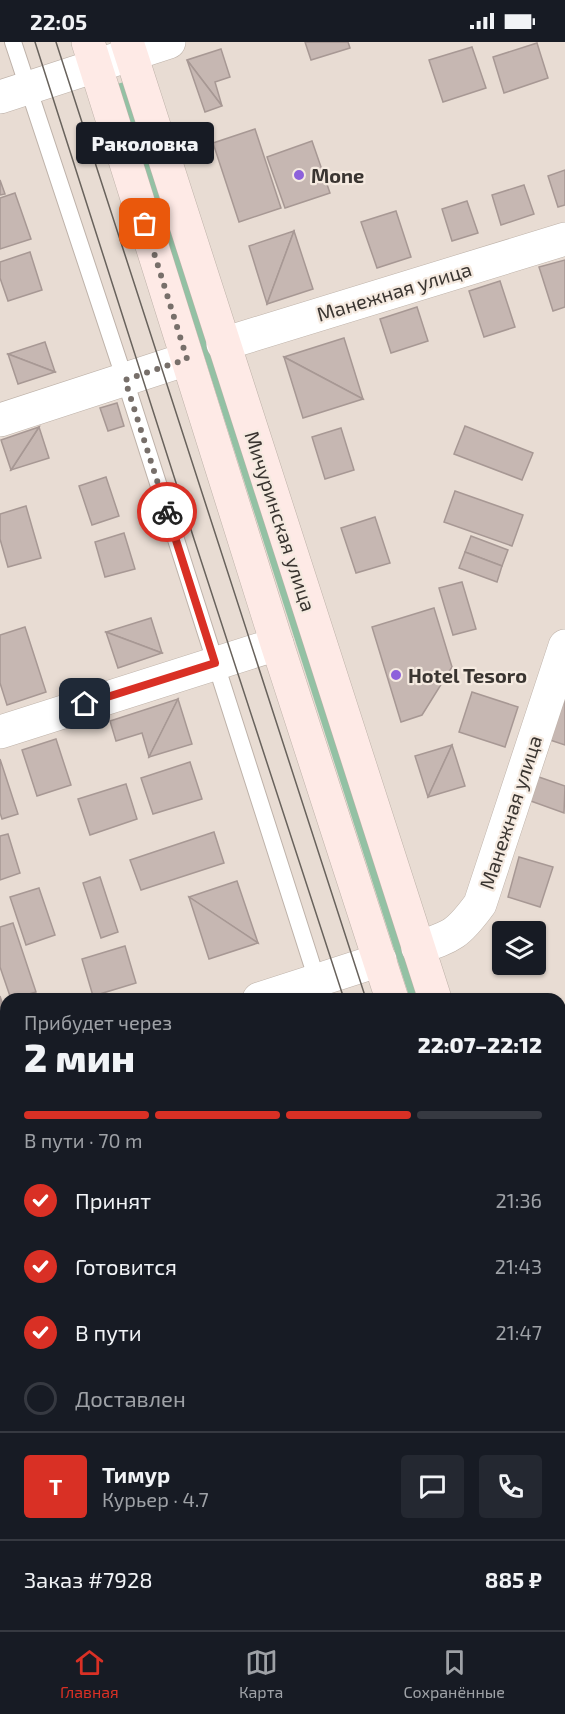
<!DOCTYPE html>
<html lang="ru">
<head>
<meta charset="utf-8">
<style>
  body { margin:0; font-family:"Exo 2",sans-serif; background:#242831; color:#f1f3f6; height:100vh; display:flex; flex-direction:column; font-size:22px; white-space:nowrap }
  * { box-sizing:border-box; margin:0 }
  p { font-size:20px; color:#9ea1a6 }
  .icon { flex:none; width:33px; height:33px; fill:none; stroke:currentColor; stroke-width:2; stroke-linecap:round; stroke-linejoin:round }
  .map { position:relative; flex:1; overflow:hidden }
  .drawer { position:absolute; left:0px; top:951px; width:566px; height:638px; display:flex; flex-direction:column; background:#171b24; border-radius:18px 18px 0 0; box-shadow:0 2px 4px #0004 }
  .drawer>* { flex:none }
  .buttons { position:absolute; left:492px; top:879px; display:grid; gap:12px }
  .buttons a { display:grid; place-items:center; width:54px; height:54px; border-radius:6px; background:#171b24; box-shadow:0 2px 4px #0004; font-size:30px }
  .pin { position:absolute; display:grid; place-items:center; width:51px; height:51px; color:#fff; margin:-26px; border-radius:12px; box-shadow:0 3px 9px #0006 }
  .courier { position:absolute; display:grid; place-items:center; width:60px; height:60px; margin:-30px; border:4px solid #d93025; border-radius:50%; background:#fff; color:#222; box-shadow:0 2px 8px #0007 }
  .bubble { position:absolute; height:42px; border-radius:6px; background:#171b24; box-shadow:0 2px 4px #0004; font-size:20px; font-weight:800; line-height:42px; text-align:center }
  .head em { font-style:normal; font-weight:800 }
  .head div { display:flex; flex-direction:column-reverse }
  .head { display:flex; align-items:center; justify-content:space-between; height:102px; padding:0 24px }
  h1 { font-size:39px; font-weight:800; line-height:45px }
  .bar { display:grid; grid-template-columns:repeat(4,1fr); gap:9px 6px; align-content:center; height:72px; padding:0 24px }
  .bar i { height:8px; border-radius:4px; background:#363941 }
  .bar .selected { background:#d93025 }
  .bar p { grid-column:span 4 }
  .line { display:flex; align-items:center; gap:15px; padding:0 24px; border-top:2px solid #363941 }
  .line div { flex:1 }
  .round { display:grid; place-items:center; flex:none; width:63px; height:63px; border-radius:6px; background:#242831 }
  ol { padding:0 24px; list-style:none }
  li { display:flex; align-items:center; gap:18px; height:66px }
  li p { margin-inline-start:auto }
  li .icon { padding:6px; border-radius:50%; background:#d93025; color:#fff; stroke-width:4 }
  li:last-child { color:#9ea1a6 }
  li i { width:33px; height:33px; border:3px solid #363941; border-radius:50% }
  .status { display:flex; justify-content:space-between; align-items:center; height:42px; padding:0 30px; background:#171b24; direction:ltr }
  .status svg { height:16px; fill:currentColor }
  .tabs { display:flex; justify-content:space-around; align-items:center; height:84px; border-top:2px solid #363941; background:#171b24; font-size:16px; color:#9ea1a6 }
  .tabs a { display:grid; justify-items:center; gap:3px }
  .tabs .selected { color:#d93025 }
  .map>svg:first-child { display:block }
  .green { fill:#93c1a4 }
  .building { fill:#c6b7b2; stroke:#a79894; stroke-width:1.5 }
  .lines { fill:none; stroke-linecap:round; stroke-linejoin:round }
  .lane-casing { stroke:#beb2a9; stroke-width:18 }
  .street-casing { stroke:#beb2a9; stroke-width:34 }
  .secondary-casing { stroke:#beb2a9; stroke-width:34 }
  .lane { stroke:#fff; stroke-width:16 }
  .street { stroke:#fff; stroke-width:33 }
  .secondary { stroke:#feeae6; stroke-width:33 }
  .tram { stroke:#68625c; stroke-width:1.5 }
  .done { stroke:#776f6a; stroke-width:6; stroke-dasharray:0 10.8 }
  .route { stroke:#d93025; stroke-width:8 }
  .poi-dot { fill:#8d61db; stroke:#f5eae0; stroke-width:2 }
  .labels { text-anchor:middle; dominant-baseline:central; stroke-width:4.5; stroke-linejoin:round; paint-order:stroke }
  .poi-label { font-size:20px; font-weight:bold; fill:#3a3531; stroke:#f5eae0; text-anchor:start }
  .street-label { font-size:20px; fill:#3a3531; stroke:#f5eae0 }
</style>
</head>
<body>
<div class="status"><b>22:05</b><svg viewBox="0 0 49 12"><path d="M0 12V9h3v3zM5 12V6h3v6zM10 12V3h3v9zM15 12V0h3v12zM26 1h20v11H26zM47 4h2v5h-2z"/></svg></div>
<div class="map">
<svg width="565" height="1588" viewBox="0 0 565 1588">
  <rect width="100%" height="100%" fill="#e8dcd3"/>
  <g class="green">
    <path d="M124,40L418,957H410L117,42Z"/>
    <path d="M560,1398L565,1415V1441L560,1424Z"/>
  </g>
  <g class="building">
    <path d="M305,0H348L350,6L311,18Z"/>
    <path d="M537,1L548,36L504,51L493,15Z"/>
    <path d="M472,5L486,46L443,60L429,18Z"/>
    <path d="M221,7L230,35L215,40L222,64L187,18Z"/>
    <path d="M187,18L222,64L205,70Z"/>
    <path d="M255,87L281,166L239,180L213,101Z"/>
    <path d="M312,99L330,151L285,166L267,115Z"/>
    <path d="M565,128V163L558,165L548,134Z"/>
    <path d="M0,138L5,152L0,153Z"/>
    <path d="M524,143L534,172L501,183L492,153Z"/>
    <path d="M15,151L31,197L0,207V156Z"/>
    <path d="M467,159L478,191L452,199L442,167Z"/>
    <path d="M396,169L411,215L377,226L361,180Z"/>
    <path d="M294,189L267,262L249,204Z"/>
    <path d="M294,189L313,247L267,262Z"/>
    <path d="M30,210L42,248L8,259L0,236V220Z"/>
    <path d="M565,218V265L553,269L539,225Z"/>
    <path d="M500,239L515,285L484,295L469,249Z"/>
    <path d="M417,265L428,299L391,311L380,277Z"/>
    <path d="M344,296L363,357L284,315Z"/>
    <path d="M45,300L55,330L8,312Z"/>
    <path d="M8,312L55,330L18,342Z"/>
    <path d="M284,315L363,357L303,376Z"/>
    <path d="M117,361L124,384L108,389L100,366Z"/>
    <path d="M465,384L533,411L522,438L454,412Z"/>
    <path d="M39,385L49,416L11,428Z"/>
    <path d="M39,385L11,428L1,398Z"/>
    <path d="M341,386L354,428L325,437L312,395Z"/>
    <path d="M106,435L119,474L92,483L79,444Z"/>
    <path d="M455,449L523,473L512,504L444,480Z"/>
    <path d="M26,464L41,516L8,525L0,497V472Z"/>
    <path d="M375,475L390,521L356,531L341,486Z"/>
    <path d="M124,491L135,527L105,535L95,500Z"/>
    <path d="M471,494L508,508L502,524L465,510Z"/>
    <path d="M465,510L502,524L497,540L459,526Z"/>
    <path d="M462,540L476,587L453,593L439,546Z"/>
    <path d="M434,566L452,625L422,673L401,680L372,585Z"/>
    <path d="M151,576L162,611L106,590Z"/>
    <path d="M25,585L46,650L7,663L0,641V593Z"/>
    <path d="M106,590L162,611L118,626Z"/>
    <path d="M565,645V703L550,698Z"/>
    <path d="M472,650L518,665L505,705L459,690Z"/>
    <path d="M178,657L149,715L142,691L116,699L110,679Z"/>
    <path d="M178,657L192,702L149,715Z"/>
    <path d="M56,697L71,743L37,754L22,708Z"/>
    <path d="M452,703L428,755L415,714Z"/>
    <path d="M452,703L465,744L428,755Z"/>
    <path d="M0,717L18,772L2,777L0,771Z"/>
    <path d="M190,720L202,757L153,772L141,736Z"/>
    <path d="M536,734L565,744L564,771L528,758Z"/>
    <path d="M126,742L137,777L90,793L78,757Z"/>
    <path d="M214,790L224,821L141,848L130,818Z"/>
    <path d="M8,792L20,831L0,838V794Z"/>
    <path d="M519,815L553,825L540,865L508,855Z"/>
    <path d="M100,835L118,890L101,896L83,841Z"/>
    <path d="M237,839L258,901L189,855Z"/>
    <path d="M39,846L55,893L26,903L10,855Z"/>
    <path d="M189,855L258,901L209,917Z"/>
    <path d="M13,881L36,950L11,957L0,925V885Z"/>
    <path d="M125,904L136,941L93,954L82,917Z"/>
    <path d="M0,954L6,973V979L0,981Z"/>
    <path d="M565,1124V1138L560,1135Z"/>
    <path d="M0,1139L6,1159L0,1161Z"/>
    <path d="M6,1242V1308L0,1310V1244Z"/>
    <path d="M0,1375L6,1393V1449L0,1451Z"/>
    <path d="M384,1582H415V1588H383Z"/>
    <path d="M428,1582H459L464,1588H429Z"/>
  </g>
  <g class="lines">
    <g class="lane-casing">
      <g id="lane">
        <path d="M13,0L125,338L323,957"/>
        <path d="M497,1582V1588"/>
      </g>
    </g>
    <g class="street-casing">
      <g id="street">
        <path d="M0,55L169,0"/>
        <path d="M223,302L565,197"/>
        <path d="M0,378L187,317"/>
        <path d="M0,690L277,602"/>
        <path d="M418,906C453,894 458,892 480,862L565,604"/>
        <path d="M259,957L380,918"/>
        <path d="M560,1028L565,1016"/>
        <path d="M0,1039L6,1038"/>
      </g>
    </g>
    <g class="secondary-casing">
      <g id="secondary">
        <path d="M88,0L277,602L392,957"/>
        <path d="M127,0L435,957"/>
        <path d="M560,1350L565,1367"/>
        <path d="M560,1479L565,1499"/>
      </g>
    </g>
    <use href="#lane" class="lane"/>
    <use href="#street" class="street"/>
    <use href="#secondary" class="secondary"/>
    <g class="tram">
      <path d="M35,0L194,497L344,957"/>
      <path d="M56,0L366,957"/>
      <path d="M528,1582V1588"/>
      <path d="M547,1588V1582"/>
    </g>
  </g>
  <g class="lines">
    <path class="done" d="M145,182L187,317L125,338L167,470"/>
    <path class="route" d="M85,662L215,621L167,470"/>
  </g>
  <g class="poi-dot">
    <circle cx="299" cy="133" r="6"/>
    <circle cx="396" cy="633" r="6"/>
  </g>
  <g class="labels">
    <g class="poi-label">
      <text x="311" y="133">Mone</text>
      <text x="408" y="633">Hotel Tesoro</text>
    </g>
    <g class="street-label">
      <text transform="translate(394 249) rotate(-17)">Манежная улица</text>
      <text transform="translate(281 479) rotate(72)">Мичуринская улица</text>
      <text transform="translate(510 770) rotate(-72)">Манежная улица</text>
    </g>
  </g>
</svg>
<div class="buttons">
<a><svg class="icon" aria-label="layers" viewBox="0 0 24 24"><path d="M12 4l9 5-9 5-9-5zM3 14l9 5 9-5"/></svg></a>
</div>
<div class="pin" style="left:145px;top:182px;background:#ea580c"><svg class="icon" aria-label="bag" viewBox="0 0 24 24"><path d="M5 8h14l-1 12H6zM9 8a3 3 0 0 1 6 0"/></svg></div>
<div class="pin" style="left:85px;top:662px;background:#1f2937"><svg class="icon" aria-label="home" viewBox="0 0 24 24"><path d="M3 11l9-7 9 7M6 9v11h12V9"/></svg></div>
<div class="courier" style="left:167px;top:470px"><svg class="icon" aria-label="bike" viewBox="0 0 24 24"><circle cx="6" cy="16" r="4"/><circle cx="18" cy="16" r="4"/><path d="M6 16l4-8h5l3 8M10 8l3 8H6M13 5h3"/></svg></div>
<div class="bubble" style="left:76px;top:80px;width:138px">Раколовка</div>
<section class="drawer">
<div class="head"><div><h1>2 мин</h1><p>Прибудет через</p></div><em>22:07–22:12</em></div>
<div class="bar"><i class="selected"></i><i class="selected"></i><i class="selected"></i><i></i><p>В пути · 70 m</p></div>
<ol>
<li><svg class="icon" aria-label="check" viewBox="0 0 24 24"><path d="M5 12l5 5 9-10"/></svg>Принят<p>21:36</p></li>
<li><svg class="icon" aria-label="check" viewBox="0 0 24 24"><path d="M5 12l5 5 9-10"/></svg>Готовится<p>21:43</p></li>
<li><svg class="icon" aria-label="check" viewBox="0 0 24 24"><path d="M5 12l5 5 9-10"/></svg>В пути<p>21:47</p></li>
<li><i></i>Доставлен</li>
</ol>
<div class="line" style="height:108px"><b class="round" style="background:#d93025;color:#fff">Т</b><div><b>Тимур</b><p>Курьер · 4.7</p></div><a class="round"><svg class="icon" aria-label="chat" viewBox="0 0 24 24"><path d="M4 5h16v11H9l-5 4z"/></svg></a><a class="round"><svg class="icon" aria-label="phone" viewBox="0 0 24 24"><path d="M5 4h4l2 5-3 2q2 4 5 5l2-3 5 2v4C11 20 4 13 5 4z"/></svg></a></div>
<div class="line" style="height:78px"><div>Заказ #7928</div><b>885 ₽</b></div>
</section>
</div>
<nav class="tabs">
<a class="selected"><svg class="icon" aria-label="home" viewBox="0 0 24 24"><path d="M3 11l9-7 9 7M6 9v11h12V9"/></svg>Главная</a>
<a><svg class="icon" aria-label="map" viewBox="0 0 24 24"><path d="M3 6l6-2 6 2 6-2v14l-6 2-6-2-6 2zM9 4v14M15 6v14"/></svg>Карта</a>
<a><svg class="icon" aria-label="saved" viewBox="0 0 24 24"><path d="M7 4h10v16l-5-4-5 4z"/></svg>Сохранённые</a>
</nav>
</body>
</html>
